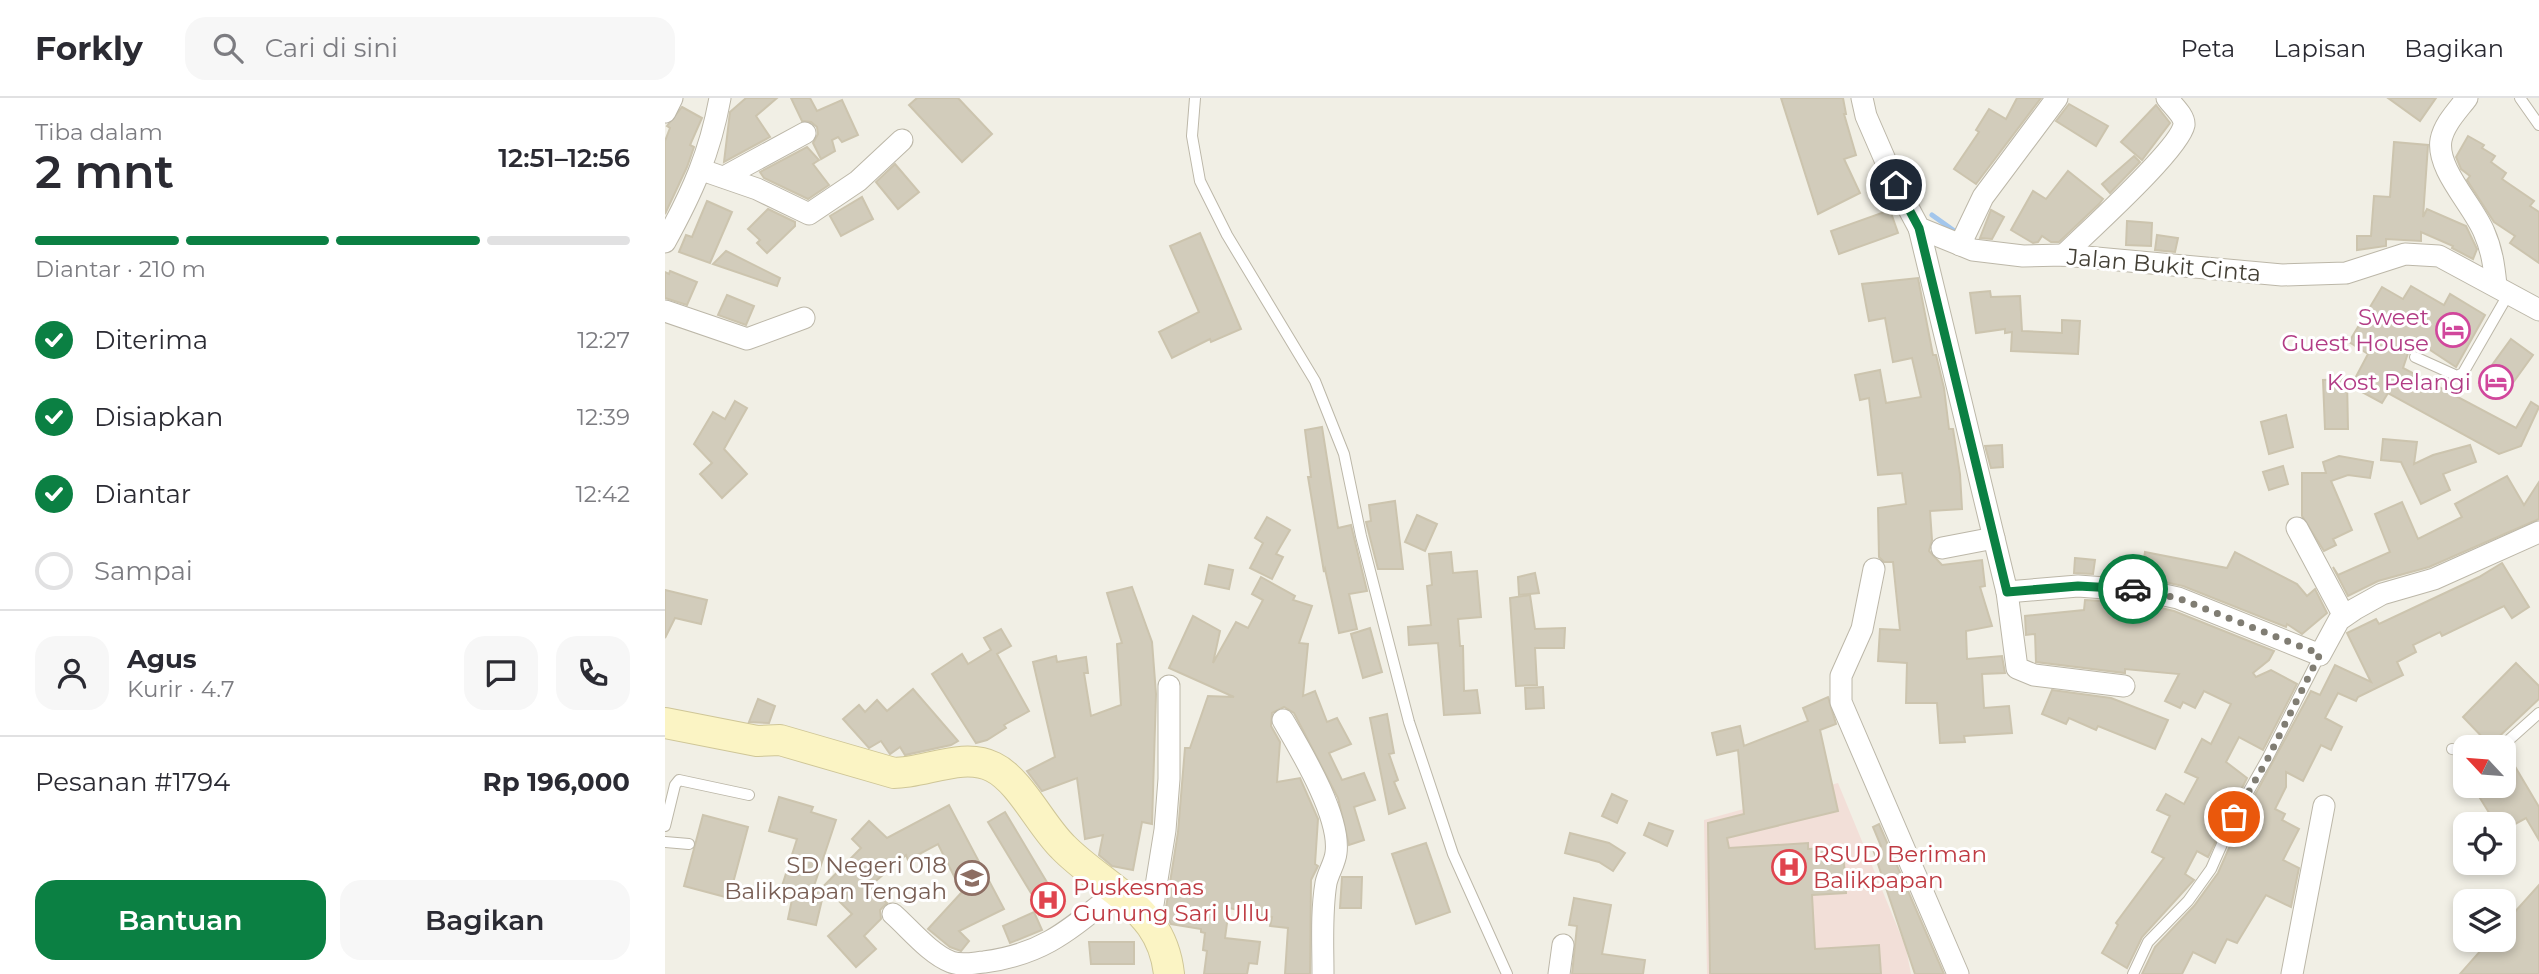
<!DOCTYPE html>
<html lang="id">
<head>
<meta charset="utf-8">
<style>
  body { margin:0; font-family:Montserrat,sans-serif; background:#f7f7f7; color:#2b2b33; height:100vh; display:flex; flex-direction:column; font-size:26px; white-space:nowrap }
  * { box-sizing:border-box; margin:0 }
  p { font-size:23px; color:#7c7c81 }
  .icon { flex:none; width:38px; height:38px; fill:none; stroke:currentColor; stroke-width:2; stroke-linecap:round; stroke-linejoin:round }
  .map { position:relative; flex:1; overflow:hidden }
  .sheet { display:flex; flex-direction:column; background:#fff; width:665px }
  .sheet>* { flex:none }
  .needle { width:46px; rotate:296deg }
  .fabs { position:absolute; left:1788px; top:637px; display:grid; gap:14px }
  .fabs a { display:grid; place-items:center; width:63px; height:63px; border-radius:14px; background:#fff; box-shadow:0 4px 10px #0003; font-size:35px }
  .pin { position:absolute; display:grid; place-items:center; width:60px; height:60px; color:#fff; margin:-30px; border:4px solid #fff; border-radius:50%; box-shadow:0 2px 7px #0007 }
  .courier { position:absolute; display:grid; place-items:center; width:70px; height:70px; margin:-35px; border:5px solid #0b8043; border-radius:50%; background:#fff; color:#222; box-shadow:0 2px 9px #0007 }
  .summary em { font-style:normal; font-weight:600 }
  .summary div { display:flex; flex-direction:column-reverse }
  .summary { display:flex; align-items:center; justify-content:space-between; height:119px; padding:0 35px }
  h1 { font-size:46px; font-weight:600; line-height:52px }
  .bar { display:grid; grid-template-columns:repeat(4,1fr); gap:10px 7px; align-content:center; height:84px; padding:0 35px }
  .bar i { height:9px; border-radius:5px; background:#e1e1e2 }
  .bar .selected { background:#0b8043 }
  .bar p { grid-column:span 4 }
  .line { display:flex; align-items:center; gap:18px; padding:0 35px; border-top:2px solid #e1e1e2 }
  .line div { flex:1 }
  .round { display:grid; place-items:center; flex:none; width:74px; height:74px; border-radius:21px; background:#f7f7f7 }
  ol { padding:0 35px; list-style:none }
  li { display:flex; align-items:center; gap:21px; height:77px }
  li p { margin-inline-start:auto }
  li .icon { padding:7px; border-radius:50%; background:#0b8043; color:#fff; stroke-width:4 }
  li:last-child { color:#7c7c81 }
  li i { width:38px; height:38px; border:4px solid #e1e1e2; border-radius:50% }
  .button { display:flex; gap:14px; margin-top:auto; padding:14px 35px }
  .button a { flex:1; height:80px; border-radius:21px; background:#0b8043; color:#fff; font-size:28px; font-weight:600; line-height:80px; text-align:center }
  .button a+a { background:#f7f7f7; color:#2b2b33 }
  header { display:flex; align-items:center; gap:42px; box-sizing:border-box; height:98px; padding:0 35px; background:#fff; border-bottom:2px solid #e1e1e2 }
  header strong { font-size:33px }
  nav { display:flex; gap:38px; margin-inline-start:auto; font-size:24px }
  .search { width:490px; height:63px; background:#f7f7f7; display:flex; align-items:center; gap:18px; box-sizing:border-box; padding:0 24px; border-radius:21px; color:#7c7c81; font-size:26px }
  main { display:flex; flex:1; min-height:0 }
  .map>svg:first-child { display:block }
  .medical { fill:#f2dfd8 }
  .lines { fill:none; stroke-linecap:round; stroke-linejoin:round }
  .stream { stroke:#a3c6ec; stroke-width:5 }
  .building { fill:#d2ccbb; stroke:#ccc4ae; stroke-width:2 }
  .service-casing { stroke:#bcb7a8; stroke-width:12 }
  .minor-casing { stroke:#bcb7a8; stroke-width:23 }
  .secondary-casing { stroke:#cfc697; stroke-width:32 }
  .service { stroke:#fff; stroke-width:10 }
  .minor { stroke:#fff; stroke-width:21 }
  .secondary { stroke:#fbf4c4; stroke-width:30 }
  .done { stroke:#807d73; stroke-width:7; stroke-dasharray:0 12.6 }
  .route { stroke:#0b8043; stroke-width:9 }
  .labels { text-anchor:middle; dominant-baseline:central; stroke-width:6; stroke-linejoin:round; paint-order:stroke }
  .street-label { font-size:23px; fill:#433f35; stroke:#fff }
  .hotel-label { font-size:23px; fill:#b23c85; stroke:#fff; text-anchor:end }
  .health-label { font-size:23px; fill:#be3a42; stroke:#fff; text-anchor:start }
  .education-label { font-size:23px; fill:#785e54; stroke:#fff; text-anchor:end }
</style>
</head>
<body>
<header>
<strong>Forkly</strong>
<div class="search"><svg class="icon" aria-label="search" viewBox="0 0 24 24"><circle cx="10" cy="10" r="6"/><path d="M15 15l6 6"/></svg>Cari di sini</div>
<nav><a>Peta</a><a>Lapisan</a><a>Bagikan</a></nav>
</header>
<main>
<section class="sheet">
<div class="summary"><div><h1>2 mnt</h1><p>Tiba dalam</p></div><em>12:51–12:56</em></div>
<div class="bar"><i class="selected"></i><i class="selected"></i><i class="selected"></i><i></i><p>Diantar · 210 m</p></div>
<ol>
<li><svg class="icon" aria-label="check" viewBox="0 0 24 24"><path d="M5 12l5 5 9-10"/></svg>Diterima<p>12:27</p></li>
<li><svg class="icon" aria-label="check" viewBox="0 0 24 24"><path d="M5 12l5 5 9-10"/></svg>Disiapkan<p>12:39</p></li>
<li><svg class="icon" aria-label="check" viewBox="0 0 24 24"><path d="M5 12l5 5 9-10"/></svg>Diantar<p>12:42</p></li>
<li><i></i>Sampai</li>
</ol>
<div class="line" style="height:126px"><a class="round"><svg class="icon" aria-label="person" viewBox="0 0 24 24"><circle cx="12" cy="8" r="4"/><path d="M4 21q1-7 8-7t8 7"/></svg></a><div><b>Agus</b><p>Kurir · 4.7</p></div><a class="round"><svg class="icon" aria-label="chat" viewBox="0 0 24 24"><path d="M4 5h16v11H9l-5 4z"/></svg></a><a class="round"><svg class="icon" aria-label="phone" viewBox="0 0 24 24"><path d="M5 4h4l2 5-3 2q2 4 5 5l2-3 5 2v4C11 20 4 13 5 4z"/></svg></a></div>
<div class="line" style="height:91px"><div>Pesanan #1794</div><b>Rp 196,000</b></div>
<div class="button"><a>Bantuan</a><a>Bagikan</a></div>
</section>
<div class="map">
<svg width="1874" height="876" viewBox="0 0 1874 876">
  <rect width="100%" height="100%" fill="#f1efe5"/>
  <path class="medical" d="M1173,685L1241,850L1246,876H1042L1039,722Z"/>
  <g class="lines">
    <path class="stream" d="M1267,117L1295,137"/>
  </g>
  <g class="building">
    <path d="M81,0H112L91,18L105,39L59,64L65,14Z"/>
    <path d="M126,0H145L152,13L177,2L193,37L177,44L173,39L167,42L170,53L156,61L148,45L153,36L152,29L146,24L137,23Z"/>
    <path d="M252,0H293L327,36L297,64L244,7Z"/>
    <path d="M1116,0H1178L1181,16H1179L1191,57L1179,61L1195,95L1153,116Z"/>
    <path d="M1352,0H1376L1311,86L1289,71L1314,34L1311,32L1324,11L1341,21Z"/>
    <path d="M1723,0H1771L1755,23Z"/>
    <path d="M1404,6L1443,28L1431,48L1391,23Z"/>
    <path d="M1491,7L1505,25L1477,62L1456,44Z"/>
    <path d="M17,9L37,20L25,47L29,49L22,69L0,116V43L5,30L2,28Z"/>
    <path d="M1803,38L1819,47L1817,50L1830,58L1826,64L1841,75L1837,81L1869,103L1865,108L1874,114V165L1845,145L1850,138L1829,124L1802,82L1805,78L1796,71L1791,59Z"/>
    <path d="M1729,44L1763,47L1758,119L1762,111L1801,128L1812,151L1808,161L1787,150L1788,148L1756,134V143L1721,141V148L1692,152V138H1706L1709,98L1725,99Z"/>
    <path d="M142,49L154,62L148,66L164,87L143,101L99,80L95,74Z"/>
    <path d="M1469,58L1475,64L1445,95L1437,86Z"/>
    <path d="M230,66L254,94L233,111L211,84Z"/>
    <path d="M1403,73L1438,101L1434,106L1394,144H1386L1377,138L1373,144L1368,145L1346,132L1368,93L1381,101Z"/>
    <path d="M197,99L208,121L176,138L165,118Z"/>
    <path d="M42,103L67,114L45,165L14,154L21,137L27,139Z"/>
    <path d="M103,111L130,124V128L102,155L92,145L95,142L83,131Z"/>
    <path d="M1225,112L1233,135L1174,156L1166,133Z"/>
    <path d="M1326,112L1339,119L1327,141L1315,140Z"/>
    <path d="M1462,123L1487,125L1486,148L1461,147Z"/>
    <path d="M535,135L576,231L546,244L545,241L507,260L494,234L534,214L505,148Z"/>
    <path d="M1492,137L1513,140L1510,154L1490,152Z"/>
    <path d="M61,153L115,180L112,188L48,166Z"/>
    <path d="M5,173L32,184L22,207L0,200V174L4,176Z"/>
    <path d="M1253,180L1268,257H1271L1279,290L1284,331H1288L1295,376L1297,411L1265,413L1267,442L1264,453L1277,467L1317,462L1320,488L1315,489L1327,528L1301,533L1302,561L1337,558L1340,575L1317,576L1319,610L1344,608L1347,635L1299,638L1300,644L1275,645L1272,605H1241L1242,565L1213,563L1215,531L1235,532L1228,464H1219L1214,459L1213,410L1241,406L1237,375L1213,377L1204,300L1195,302L1190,277L1215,272L1221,305L1256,299L1247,260L1228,264L1220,220L1204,223L1197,186Z"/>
    <path d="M1746,188L1779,207L1785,196L1820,217L1791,269L1753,244L1743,255L1738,270L1851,330L1866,304L1874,309L1856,348L1834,356L1723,295L1717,305L1686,288L1703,256L1684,244L1717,189L1738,201Z"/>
    <path d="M1325,193L1326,199L1355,198L1357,233L1397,235V222L1415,223L1413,256L1346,253L1347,234L1340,235V231L1311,235L1305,195Z"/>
    <path d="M62,197L89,208L81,227L53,217Z"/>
    <path d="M1846,241L1868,257L1837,300L1814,285Z"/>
    <path d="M1682,281L1683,331H1660L1658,282Z"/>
    <path d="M70,303L82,310L59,351L82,376L57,400L35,376L47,365L29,346L48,314L60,321Z"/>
    <path d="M1621,317L1628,349L1604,356L1596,324Z"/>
    <path d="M657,329L673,430L686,427L702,493L684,496L692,531L674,535L660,471L659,474L643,379H646L640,332Z"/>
    <path d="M1718,341L1752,344L1749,366L1768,357L1805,347L1811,364L1778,376L1785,392L1756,406L1736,364L1716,362Z"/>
    <path d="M1337,347L1338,369L1326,370L1320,348Z"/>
    <path d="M1674,358L1708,364L1705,380L1683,377L1666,383L1687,432L1668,441L1671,447L1659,453L1637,418V375H1661L1658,364Z"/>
    <path d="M1618,368L1623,386L1604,392L1598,374Z"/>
    <path d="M1842,378L1859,407L1874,384V421L1764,469L1713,483L1683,498L1668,469L1673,477L1725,454L1710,416L1737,404L1753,441L1797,419L1790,406Z"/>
    <path d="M730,403L738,471H713L701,424L706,423L704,407Z"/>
    <path d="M752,417L772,426L760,453L740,444Z"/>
    <path d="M602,419L625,432L611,456L618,459L607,481L585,470L598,445L590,440Z"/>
    <path d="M786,454L788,475L812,473L816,519L793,521L795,548H798L799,593L812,592L815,615L779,617L773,545L744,547L743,529L766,527L762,488L767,487L764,456Z"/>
    <path d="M1480,454L1562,470L1570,454L1632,486L1642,498L1650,491L1662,515L1637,536L1622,526L1621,529L1518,488L1476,479Z"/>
    <path d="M1410,460L1430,462L1428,476L1409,475Z"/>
    <path d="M1837,465L1864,509L1847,520L1839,508L1777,538L1775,534L1748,547L1751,554L1732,564L1738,577L1693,599L1691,603L1673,595L1660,620L1677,629L1666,652L1656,647L1638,683L1621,674V689L1610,711L1620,716L1617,722L1634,731L1618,762L1634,770L1626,809L1601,797L1572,845L1562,841L1550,865L1528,854L1517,876H1477L1490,849L1529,808L1553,775L1576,723L1646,593L1655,597L1670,567L1706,584L1682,535L1711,521L1714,526L1814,479Z"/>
    <path d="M544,467L568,472L564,491L540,486Z"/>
    <path d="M870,475L874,495L854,497L853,479Z"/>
    <path d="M596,479L630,498L628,502L647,508L634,545L643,546L638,598L650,593L662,624L672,620L686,646L664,655L677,682L699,675L710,702L689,709L699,742L684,747L673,700L629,615L619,609L607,615L606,628L615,644L612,684L635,680L653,721L650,766L653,768L646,782L645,876H620L623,830L605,828L607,819L564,810L560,840L595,844L592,866L584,865L582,876H539L542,853L538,852L540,835L536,834V831L506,826L500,816L513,734L520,650H525L543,598L569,599L504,570L528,518L555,533L548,565L571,524L583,530L598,502L587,496Z"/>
    <path d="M467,489L487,544L491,596L487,726L477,724L468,772L447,768L434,757L438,737L420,741L412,680L377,693L362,673L390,659L368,564L391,558L392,564L421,559L423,575H419L426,618L456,607L452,546L457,545L442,495Z"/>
    <path d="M0,492L42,502L36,526L10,520L0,540Z"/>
    <path d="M865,497L870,531L900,530L899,550H870L872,587L851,588L845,500Z"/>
    <path d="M1420,502L1437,503V507L1479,506L1509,513L1609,553L1604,562L1588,575L1591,579L1606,572L1632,586L1598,652L1574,639L1561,664L1582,680L1543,759L1532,753L1520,776L1529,782L1477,839L1462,870L1437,855L1453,827L1451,825L1499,760L1487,754L1505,718L1492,712L1501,696L1519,706L1533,680L1520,674L1537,641L1546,646L1566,606L1539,593L1530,610L1518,604L1515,610L1500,603L1514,576L1460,571V575L1371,564L1370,536L1361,537L1360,518L1419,512Z"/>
    <path d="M705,530L717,574L698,580L686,536Z"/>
    <path d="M336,531L346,548L332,556L364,613L339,627L341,630L322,642L311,645L267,576L297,556L303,566L326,552L319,540Z"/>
    <path d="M1851,565L1874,588V601L1825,647L1798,619Z"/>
    <path d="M878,589L879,610L861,611L860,590Z"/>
    <path d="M248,591L293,643L286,647L240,657L235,649L225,656L216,643L204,650L178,621L194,607L200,614L212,602L222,613Z"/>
    <path d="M1387,592L1446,600L1503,622L1490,651L1433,628L1431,632L1404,620L1401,626L1377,616Z"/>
    <path d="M1163,599L1171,626L1155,632L1173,713L1062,740L1064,750L1143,745V751L1178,749L1181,795L1147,797L1150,851L1214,847L1216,876H1045L1043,725L1079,716L1073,652L1052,657L1047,635L1075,628L1079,648L1143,623L1138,610Z"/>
    <path d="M93,601L110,608L104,625L84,624Z"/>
    <path d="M722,616L729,655L724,656L733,682L729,684L740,710L724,716L705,620Z"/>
    <path d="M1842,655L1874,709V742L1861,720L1839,732V726H1831L1810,692L1818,688H1839Z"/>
    <path d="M947,696L962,703L952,725L937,718Z"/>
    <path d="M114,699L148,709L146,714L171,722L144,803L196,750L187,741L204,723L222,740L284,707L339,811L294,833L304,843L296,853L285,849L263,831L297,794L273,746L243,762L241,757L205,788L222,805L215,812L216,821L199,838L211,851L191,869L163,838L187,816L160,789L151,827L123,821L129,792L117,788L132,741L104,733Z"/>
    <path d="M340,714L386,791L392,788L400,803L374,817L366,802L369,800L323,724Z"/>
    <path d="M38,717L83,729L64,800L19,788Z"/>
    <path d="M984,725L1008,733L1002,748L979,737Z"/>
    <path d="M1214,726L1279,876H1250L1208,751L1216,748L1208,729Z"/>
    <path d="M905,735L944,745L960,755L948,773L934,764L900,755Z"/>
    <path d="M761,745L785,814L751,826L727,756Z"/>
    <path d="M677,779H697L696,810H675Z"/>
    <path d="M1874,787V876H1795L1825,842H1839V826Z"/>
    <path d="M909,800L946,807L937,856L980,862L978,876H907L912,828L904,827Z"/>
    <path d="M369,814L377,832L345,845L338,828Z"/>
    <path d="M424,844H469V866H426Z"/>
  </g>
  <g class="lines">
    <g class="service-casing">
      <g id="service">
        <path d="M530,0L527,38L535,83L562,137L650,283L679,356L696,438L744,624L788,756L842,876"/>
        <path d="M1855,0L1874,27"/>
        <path d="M1750,259L1792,278L1798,275L1844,195"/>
        <path d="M1836,649L1874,615"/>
        <path d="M1787,651L1801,654"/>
        <path d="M0,728L10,687L14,682L84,697"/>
        <path d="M0,744L24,746"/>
        <path d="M1468,876L1483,844L1523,803L1546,771L1569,719L1602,661L1655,557"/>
      </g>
    </g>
    <g class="minor-casing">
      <g id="minor">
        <path d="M1197,0L1201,18L1231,87L1254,130L1308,152L1358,158L1399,157L1617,177L1681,175L1740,156L1774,158L1874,212"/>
        <path d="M1802,0C1793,12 1779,26 1776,42C1771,71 1808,107 1819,134C1827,152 1829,168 1831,187"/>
        <path d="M0,14L7,0"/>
        <path d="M37,72L92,91L144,116L193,83L237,42"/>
        <path d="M59,79L140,35"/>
        <path d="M1254,130L1342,494L1352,570L1369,577L1459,588"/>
        <path d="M0,144C27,95 45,55 55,0"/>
        <path d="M1295,147L1318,99L1392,0"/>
        <path d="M1399,157C1421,135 1514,52 1519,27C1520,18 1507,7 1502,0"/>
        <path d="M0,213L82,241L139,220"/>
        <path d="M1632,430L1679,518"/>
        <path d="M1277,450L1329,440"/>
        <path d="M1209,471L1197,531L1176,578V604L1293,876"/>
        <path d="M1342,494L1413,488L1481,493L1513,500L1655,557L1674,522L1690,511L1717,496L1769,481L1874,434"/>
        <path d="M618,622C636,653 676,719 671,755C670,765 663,775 661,785C656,815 658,846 658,876"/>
        <path d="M228,816C245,831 265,856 286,864C297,868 308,865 319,864C379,856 404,832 450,795"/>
        <path d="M485,825L500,732L504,681V588"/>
        <path d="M894,876L898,847"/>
        <path d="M1627,876L1659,708"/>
      </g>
    </g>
    <g class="secondary-casing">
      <path id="secondary" d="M0,625L92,643L115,642L229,675C260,675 298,654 328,669C355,682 376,728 398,749C424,776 463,796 486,827C496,841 502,858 504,876"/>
    </g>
    <use href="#service" class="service"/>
    <use href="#minor" class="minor"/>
    <use href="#secondary" class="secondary"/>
  </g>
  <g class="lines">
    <path class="done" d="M1468,491L1513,500L1655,556L1602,662L1569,719"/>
    <path class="route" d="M1231,87L1254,130L1342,494L1413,488L1468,491"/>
  </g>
  <defs>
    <g id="hotel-ring" transform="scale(1.75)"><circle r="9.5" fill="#fff" stroke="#d1479c" stroke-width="1.5"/><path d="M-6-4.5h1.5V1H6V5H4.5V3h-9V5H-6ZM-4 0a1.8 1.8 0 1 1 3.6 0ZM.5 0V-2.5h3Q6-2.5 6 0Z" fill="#d1479c"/></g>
    <g id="hospital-ring" transform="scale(1.75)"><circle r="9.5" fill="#fff" stroke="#e0444e" stroke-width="1.5"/><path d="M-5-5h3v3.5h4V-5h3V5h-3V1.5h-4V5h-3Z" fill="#e0444e"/></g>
    <g id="school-ring" transform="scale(1.75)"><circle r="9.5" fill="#fff" stroke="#8d6e63" stroke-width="1.5"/><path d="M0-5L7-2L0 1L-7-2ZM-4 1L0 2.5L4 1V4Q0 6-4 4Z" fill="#8d6e63"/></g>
  </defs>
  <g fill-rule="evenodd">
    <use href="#hotel-ring" x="1788" y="232"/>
    <use href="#hotel-ring" x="1831" y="284"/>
    <use href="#hospital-ring" x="1124" y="769"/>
    <use href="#school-ring" x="307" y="780"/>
    <use href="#hospital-ring" x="383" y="802"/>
  </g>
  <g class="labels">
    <g class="street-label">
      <text transform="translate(1499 167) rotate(5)">Jalan Bukit Cinta</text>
    </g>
    <g class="hotel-label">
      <text x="1764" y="219">Sweet<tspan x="1764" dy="26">Guest House</tspan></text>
      <text x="1806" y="284">Kost Pelangi</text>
    </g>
    <g class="health-label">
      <text x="1148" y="756">RSUD Beriman<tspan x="1148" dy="26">Balikpapan</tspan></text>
      <text x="408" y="789">Puskesmas<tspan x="408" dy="26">Gunung Sari Ullu</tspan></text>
    </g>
    <g class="education-label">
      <text x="282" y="767">SD Negeri 018<tspan x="282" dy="26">Balikpapan Tengah</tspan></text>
    </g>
  </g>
</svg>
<div class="fabs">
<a><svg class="needle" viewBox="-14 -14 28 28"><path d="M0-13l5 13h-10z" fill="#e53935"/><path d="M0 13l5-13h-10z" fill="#7c7c81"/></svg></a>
<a><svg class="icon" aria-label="locate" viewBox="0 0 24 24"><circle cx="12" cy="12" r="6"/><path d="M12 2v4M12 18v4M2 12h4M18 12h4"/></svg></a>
<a><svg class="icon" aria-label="layers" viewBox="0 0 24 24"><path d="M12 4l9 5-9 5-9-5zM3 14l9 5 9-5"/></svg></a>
</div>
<div class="pin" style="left:1569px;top:719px;background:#ea580c"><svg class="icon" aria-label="bag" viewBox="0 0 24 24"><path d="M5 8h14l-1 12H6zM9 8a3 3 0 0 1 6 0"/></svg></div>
<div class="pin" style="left:1231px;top:87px;background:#1f2937"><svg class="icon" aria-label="home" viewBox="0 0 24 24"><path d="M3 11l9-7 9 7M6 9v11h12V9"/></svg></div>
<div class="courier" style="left:1468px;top:491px"><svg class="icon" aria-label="car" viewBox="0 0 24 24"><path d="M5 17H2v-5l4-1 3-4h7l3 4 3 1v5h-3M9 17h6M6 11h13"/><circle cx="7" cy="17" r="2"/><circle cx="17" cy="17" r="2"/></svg></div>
</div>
</main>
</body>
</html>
